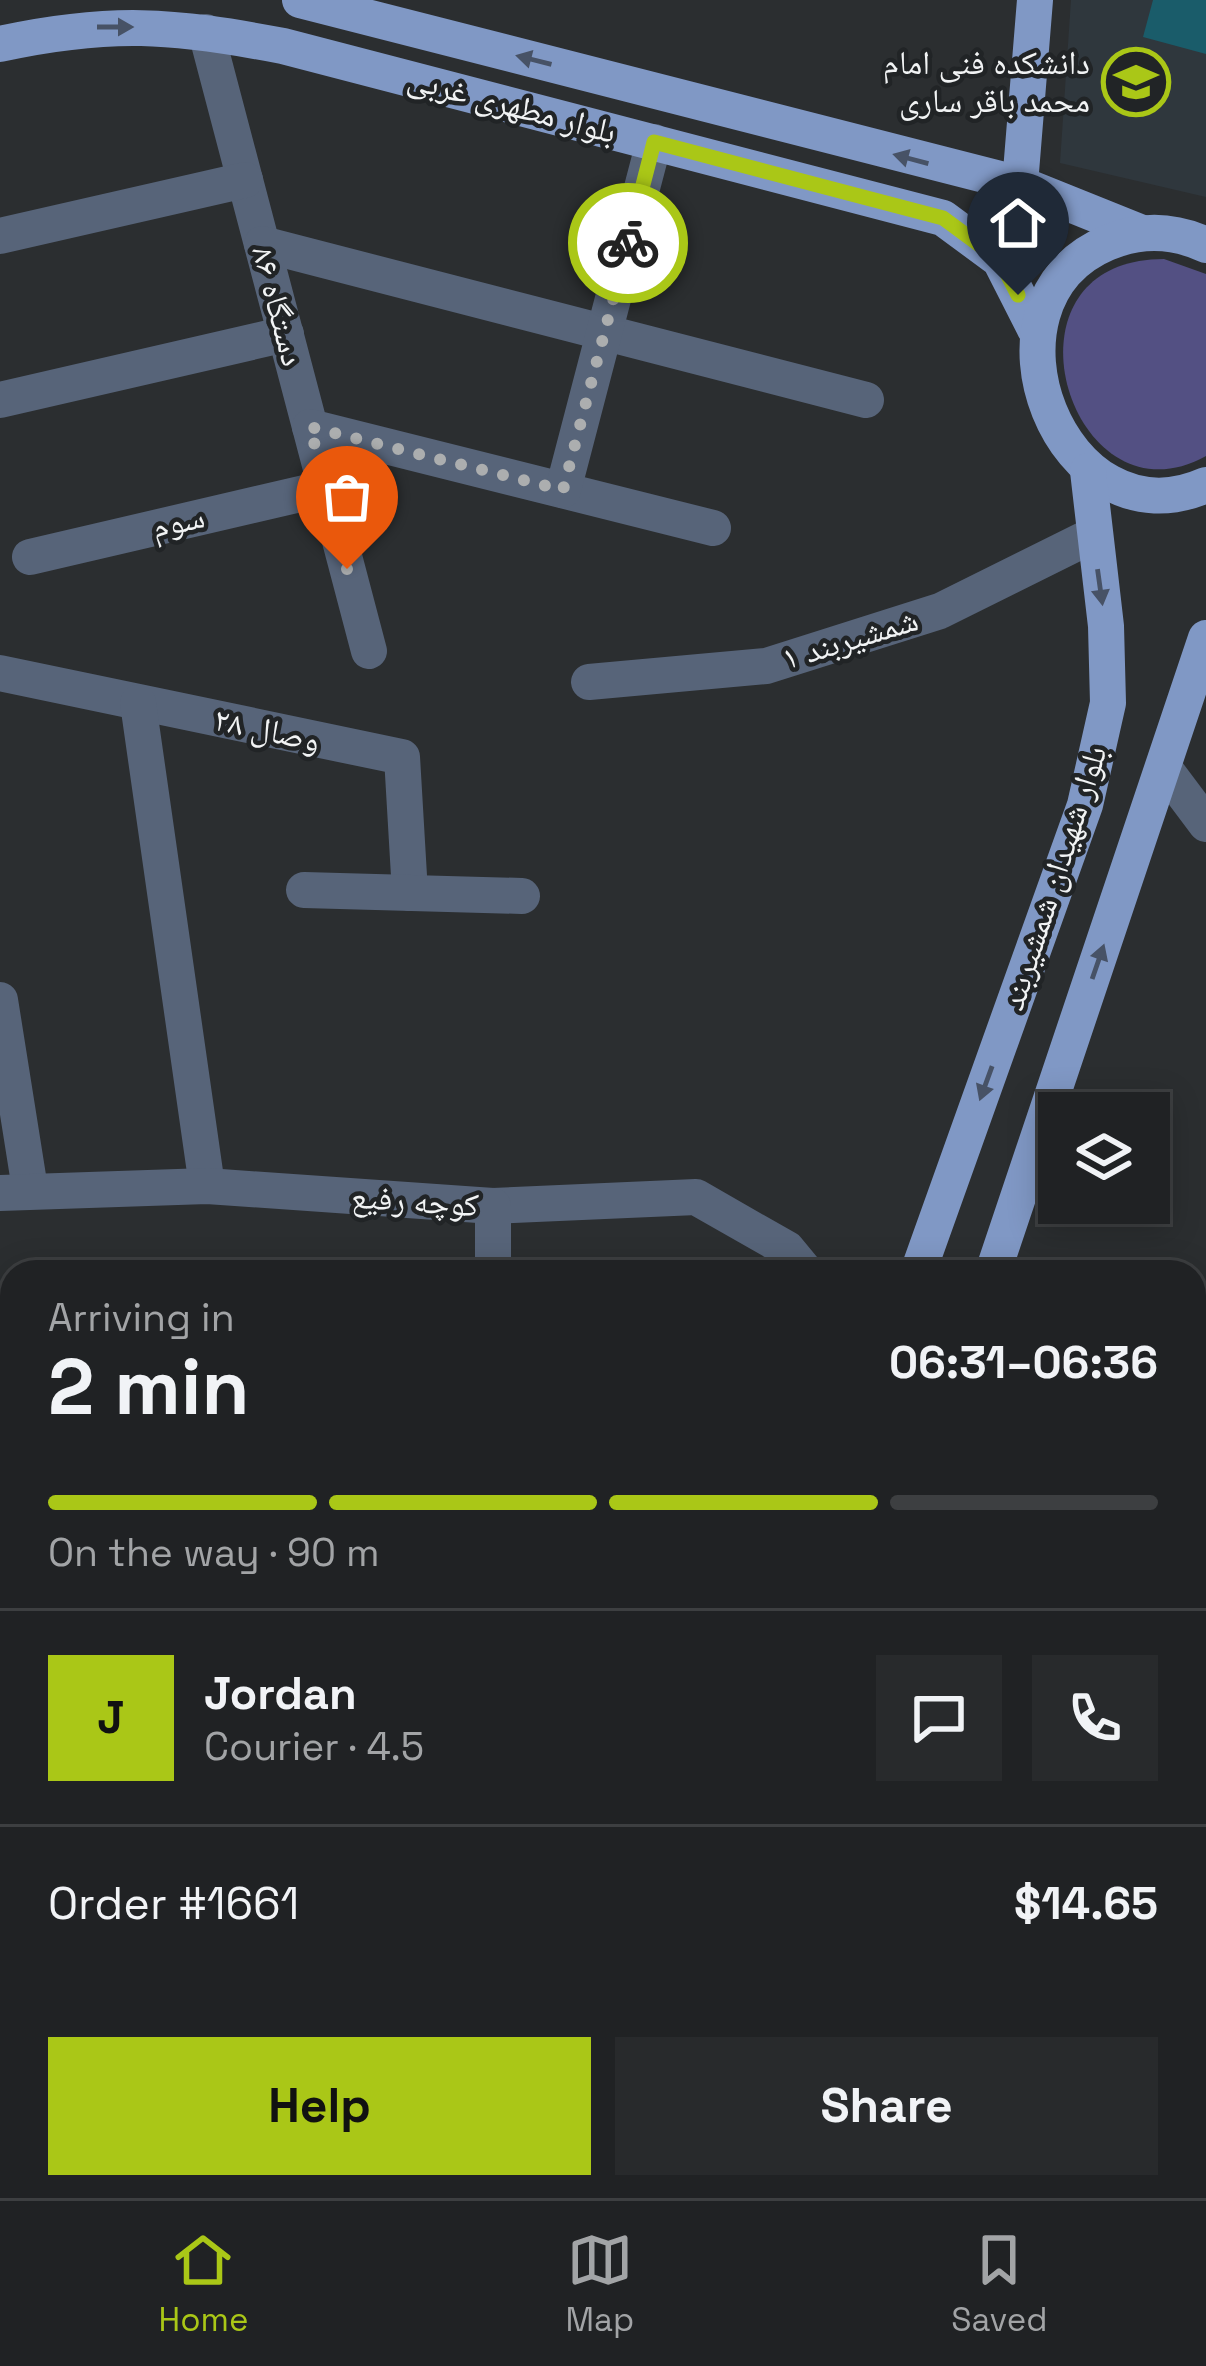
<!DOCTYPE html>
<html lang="en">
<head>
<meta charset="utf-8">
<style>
  body { margin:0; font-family:"Space Grotesk","Noto Naskh Arabic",sans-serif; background:#282a2c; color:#f1f3f6; height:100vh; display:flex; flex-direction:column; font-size:45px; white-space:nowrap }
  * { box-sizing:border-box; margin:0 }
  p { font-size:39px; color:#a2a4a6 }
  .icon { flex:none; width:66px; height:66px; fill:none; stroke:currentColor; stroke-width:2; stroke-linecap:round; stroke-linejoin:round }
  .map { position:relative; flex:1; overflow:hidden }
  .details { position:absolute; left:0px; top:1260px; width:1206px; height:939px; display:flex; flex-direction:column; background:#202224; border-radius:36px 36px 0 0; box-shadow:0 6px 30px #0003,0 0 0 3px #3d3f41 }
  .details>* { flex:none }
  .tools { position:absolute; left:1038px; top:1092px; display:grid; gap:24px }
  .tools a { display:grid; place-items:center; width:132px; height:132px; border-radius:0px; background:#202224; box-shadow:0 6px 30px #0003,0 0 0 3px #3d3f41; font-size:60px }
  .pin { position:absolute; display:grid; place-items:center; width:102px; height:102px; color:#fff; margin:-123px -51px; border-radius:50% 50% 50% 0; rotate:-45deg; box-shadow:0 0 12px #0007 }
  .pin .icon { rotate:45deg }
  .courier { position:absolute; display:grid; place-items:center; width:120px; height:120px; margin:-60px; border:9px solid #aac717; border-radius:50%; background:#fff; color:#222; box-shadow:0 3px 15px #0007 }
  .overview em { font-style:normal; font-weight:800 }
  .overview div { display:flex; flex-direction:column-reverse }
  .overview { display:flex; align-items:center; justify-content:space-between; height:204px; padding:0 48px }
  h1 { font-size:78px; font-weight:800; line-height:90px }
  .bar { display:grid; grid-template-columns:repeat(4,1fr); gap:18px 12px; align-content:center; height:144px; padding:0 48px }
  .bar i { height:15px; border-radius:9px; background:#3d3f41 }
  .bar .current { background:#aac717 }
  .bar p { grid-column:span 4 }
  .line { display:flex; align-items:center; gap:30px; padding:0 48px; border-top:3px solid #3d3f41 }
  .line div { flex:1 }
  .round { display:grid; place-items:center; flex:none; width:126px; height:126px; border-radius:0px; background:#282a2c }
  .primary-button { display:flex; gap:24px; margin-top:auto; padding:24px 48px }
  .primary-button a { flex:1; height:138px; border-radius:0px; background:#aac717; color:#111; font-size:48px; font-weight:800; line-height:138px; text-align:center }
  .primary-button a+a { background:#282a2c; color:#f1f3f6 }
  .tabs { display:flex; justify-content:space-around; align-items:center; height:168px; border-top:3px solid #3d3f41; background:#202224; font-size:33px; color:#a2a4a6 }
  .tabs a { display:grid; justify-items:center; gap:6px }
  .tabs .current { color:#aac717 }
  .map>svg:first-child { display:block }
  .built { fill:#2f373d }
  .green { fill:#535083 }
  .building { fill:#1a5c6a }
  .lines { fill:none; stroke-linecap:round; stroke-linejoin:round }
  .minor { stroke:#576479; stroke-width:36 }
  .major { stroke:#8098c5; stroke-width:36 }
  .oneway { fill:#475266 }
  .done { stroke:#acaeaf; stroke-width:12; stroke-dasharray:0 21.6 }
  .route { stroke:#aac717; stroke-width:15 }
  .labels { text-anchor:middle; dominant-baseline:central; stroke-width:9; stroke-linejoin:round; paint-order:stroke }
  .poi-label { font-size:33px; fill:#f1f3f4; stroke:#212426; text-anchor:end }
  .street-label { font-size:33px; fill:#f1f3f4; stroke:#212426 }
</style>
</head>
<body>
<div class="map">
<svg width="1206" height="2198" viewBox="0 0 1206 2198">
  <rect width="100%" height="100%" fill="#2b2e30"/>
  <path class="built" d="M1071,0H1206V197L1060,163Z"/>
  <path class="green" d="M1164,259L1206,274V456C1070,532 987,259 1164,259Z"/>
  <path class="building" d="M1153,0H1206V54L1143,37Z"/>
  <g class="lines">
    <g class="minor">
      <path d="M206,32L369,651"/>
      <path d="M0,236L245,180"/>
      <path d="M262,244L866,400"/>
      <path d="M0,400L286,334"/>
      <path d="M310,427L713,528"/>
      <path d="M563,490L654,142"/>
      <path d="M30,557L326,488"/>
      <path d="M0,673L402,757L410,893"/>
      <path d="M589,682L766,666L940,611L1093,535"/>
      <path d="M138,703L207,1186"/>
      <path d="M1164,768L1206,824"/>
      <path d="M304,890L522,896"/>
      <path d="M0,1000L30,1189"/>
      <path d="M0,1193L207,1186L493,1206L696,1197L787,1249L806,1272"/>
      <path d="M493,1272V1206"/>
      <path d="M1194,1688L1206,1701"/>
      <path d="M0,1782L12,1783"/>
      <path d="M1194,2059L1206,2062"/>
      <path d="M0,2090L12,2093"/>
      <path d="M878,2187L880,2198"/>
      <path d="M1052,2187L1053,2198"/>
      <path d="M1185,2187L1186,2198"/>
    </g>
    <g class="major">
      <path d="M300,0L1020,184L1142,233"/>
      <path d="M0,44C111,20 172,25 283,46L943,218L1000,260L1035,329"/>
      <path d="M1020,184L1035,0"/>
      <path d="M1206,245C1174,230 1140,229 1107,243C965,303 1062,549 1206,485"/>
      <path d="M918,1272L1085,805L1108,703L1106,626L1088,471"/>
      <path d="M993,1272L1206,638"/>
      <path d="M462,2198L466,2187"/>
      <path d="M525,2198L529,2187"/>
    </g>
  </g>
  <defs><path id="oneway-solid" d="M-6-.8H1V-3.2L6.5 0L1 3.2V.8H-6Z" transform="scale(3)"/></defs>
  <g class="oneway">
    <use href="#oneway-solid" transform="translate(115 27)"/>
    <use href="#oneway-solid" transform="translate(534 60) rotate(-166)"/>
    <use href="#oneway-solid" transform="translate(911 159) rotate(-165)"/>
    <use href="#oneway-solid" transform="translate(1100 587) rotate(82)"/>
    <use href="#oneway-solid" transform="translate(1098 962) rotate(-71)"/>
    <use href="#oneway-solid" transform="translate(986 1083) rotate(110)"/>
  </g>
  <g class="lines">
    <path class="done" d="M347,569L310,427L563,490L628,243"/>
    <path class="route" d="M628,243L654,142L943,218L1000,260L1018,295"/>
  </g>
  <defs>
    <g id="university-ring" transform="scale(3.45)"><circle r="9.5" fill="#212426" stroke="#aac717" stroke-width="1.5"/><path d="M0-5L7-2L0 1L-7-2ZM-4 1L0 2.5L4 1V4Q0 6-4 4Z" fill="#aac717"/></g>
  </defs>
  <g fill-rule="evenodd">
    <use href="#university-ring" x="1136" y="82"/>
  </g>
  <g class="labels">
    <g class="poi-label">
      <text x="1090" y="63">دانشکده فنی امام<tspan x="1090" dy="38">محمد باقر ساری</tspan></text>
    </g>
    <g class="street-label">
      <text transform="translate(512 105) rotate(15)">بلوار مطهری غربی</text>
      <text transform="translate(278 306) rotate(75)">دستگاه ۸۶</text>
      <text transform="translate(178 522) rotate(-13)">سوم</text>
      <text transform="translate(850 639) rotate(-17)">شمشیربند ۱</text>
      <text transform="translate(267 730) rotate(12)">وصال ۲۸</text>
      <text transform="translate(1054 878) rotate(-72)">بلوار شهیدان شمشیربند</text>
      <text transform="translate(415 1201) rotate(4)">کوچه رفیع</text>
    </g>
  </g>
</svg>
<div class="tools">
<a><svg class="icon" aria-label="layers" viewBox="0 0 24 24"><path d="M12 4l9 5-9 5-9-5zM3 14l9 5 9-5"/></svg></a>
</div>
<div class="pin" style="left:347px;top:569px;background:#ea580c"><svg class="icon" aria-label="bag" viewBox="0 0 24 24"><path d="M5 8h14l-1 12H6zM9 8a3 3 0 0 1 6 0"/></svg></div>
<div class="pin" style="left:1018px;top:295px;background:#1f2937"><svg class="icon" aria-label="home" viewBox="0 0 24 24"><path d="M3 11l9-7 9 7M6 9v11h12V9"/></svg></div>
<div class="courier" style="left:628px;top:243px"><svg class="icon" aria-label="bike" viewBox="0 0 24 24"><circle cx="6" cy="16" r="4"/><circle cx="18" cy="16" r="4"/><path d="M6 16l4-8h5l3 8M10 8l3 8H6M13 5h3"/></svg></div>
<section class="details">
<div class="overview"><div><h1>2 min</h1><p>Arriving in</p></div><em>06:31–06:36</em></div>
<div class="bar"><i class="current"></i><i class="current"></i><i class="current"></i><i></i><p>On the way · 90 m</p></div>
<div class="line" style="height:216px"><b class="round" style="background:#aac717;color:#111">J</b><div><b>Jordan</b><p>Courier · 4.5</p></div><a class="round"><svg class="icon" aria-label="chat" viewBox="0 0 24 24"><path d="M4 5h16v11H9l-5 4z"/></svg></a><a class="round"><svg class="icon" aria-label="phone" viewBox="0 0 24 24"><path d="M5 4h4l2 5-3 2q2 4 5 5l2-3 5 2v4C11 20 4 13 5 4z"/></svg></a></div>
<div class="line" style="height:156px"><div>Order #1661</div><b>$14.65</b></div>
<div class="primary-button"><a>Help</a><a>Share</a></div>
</section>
</div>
<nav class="tabs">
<a class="current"><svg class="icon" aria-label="home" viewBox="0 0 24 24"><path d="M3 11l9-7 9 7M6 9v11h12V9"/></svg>Home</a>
<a><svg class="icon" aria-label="map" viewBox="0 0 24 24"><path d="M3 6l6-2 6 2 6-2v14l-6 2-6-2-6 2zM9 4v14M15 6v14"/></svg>Map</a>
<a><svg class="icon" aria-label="saved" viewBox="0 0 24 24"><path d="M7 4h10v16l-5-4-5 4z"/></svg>Saved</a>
</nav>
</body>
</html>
